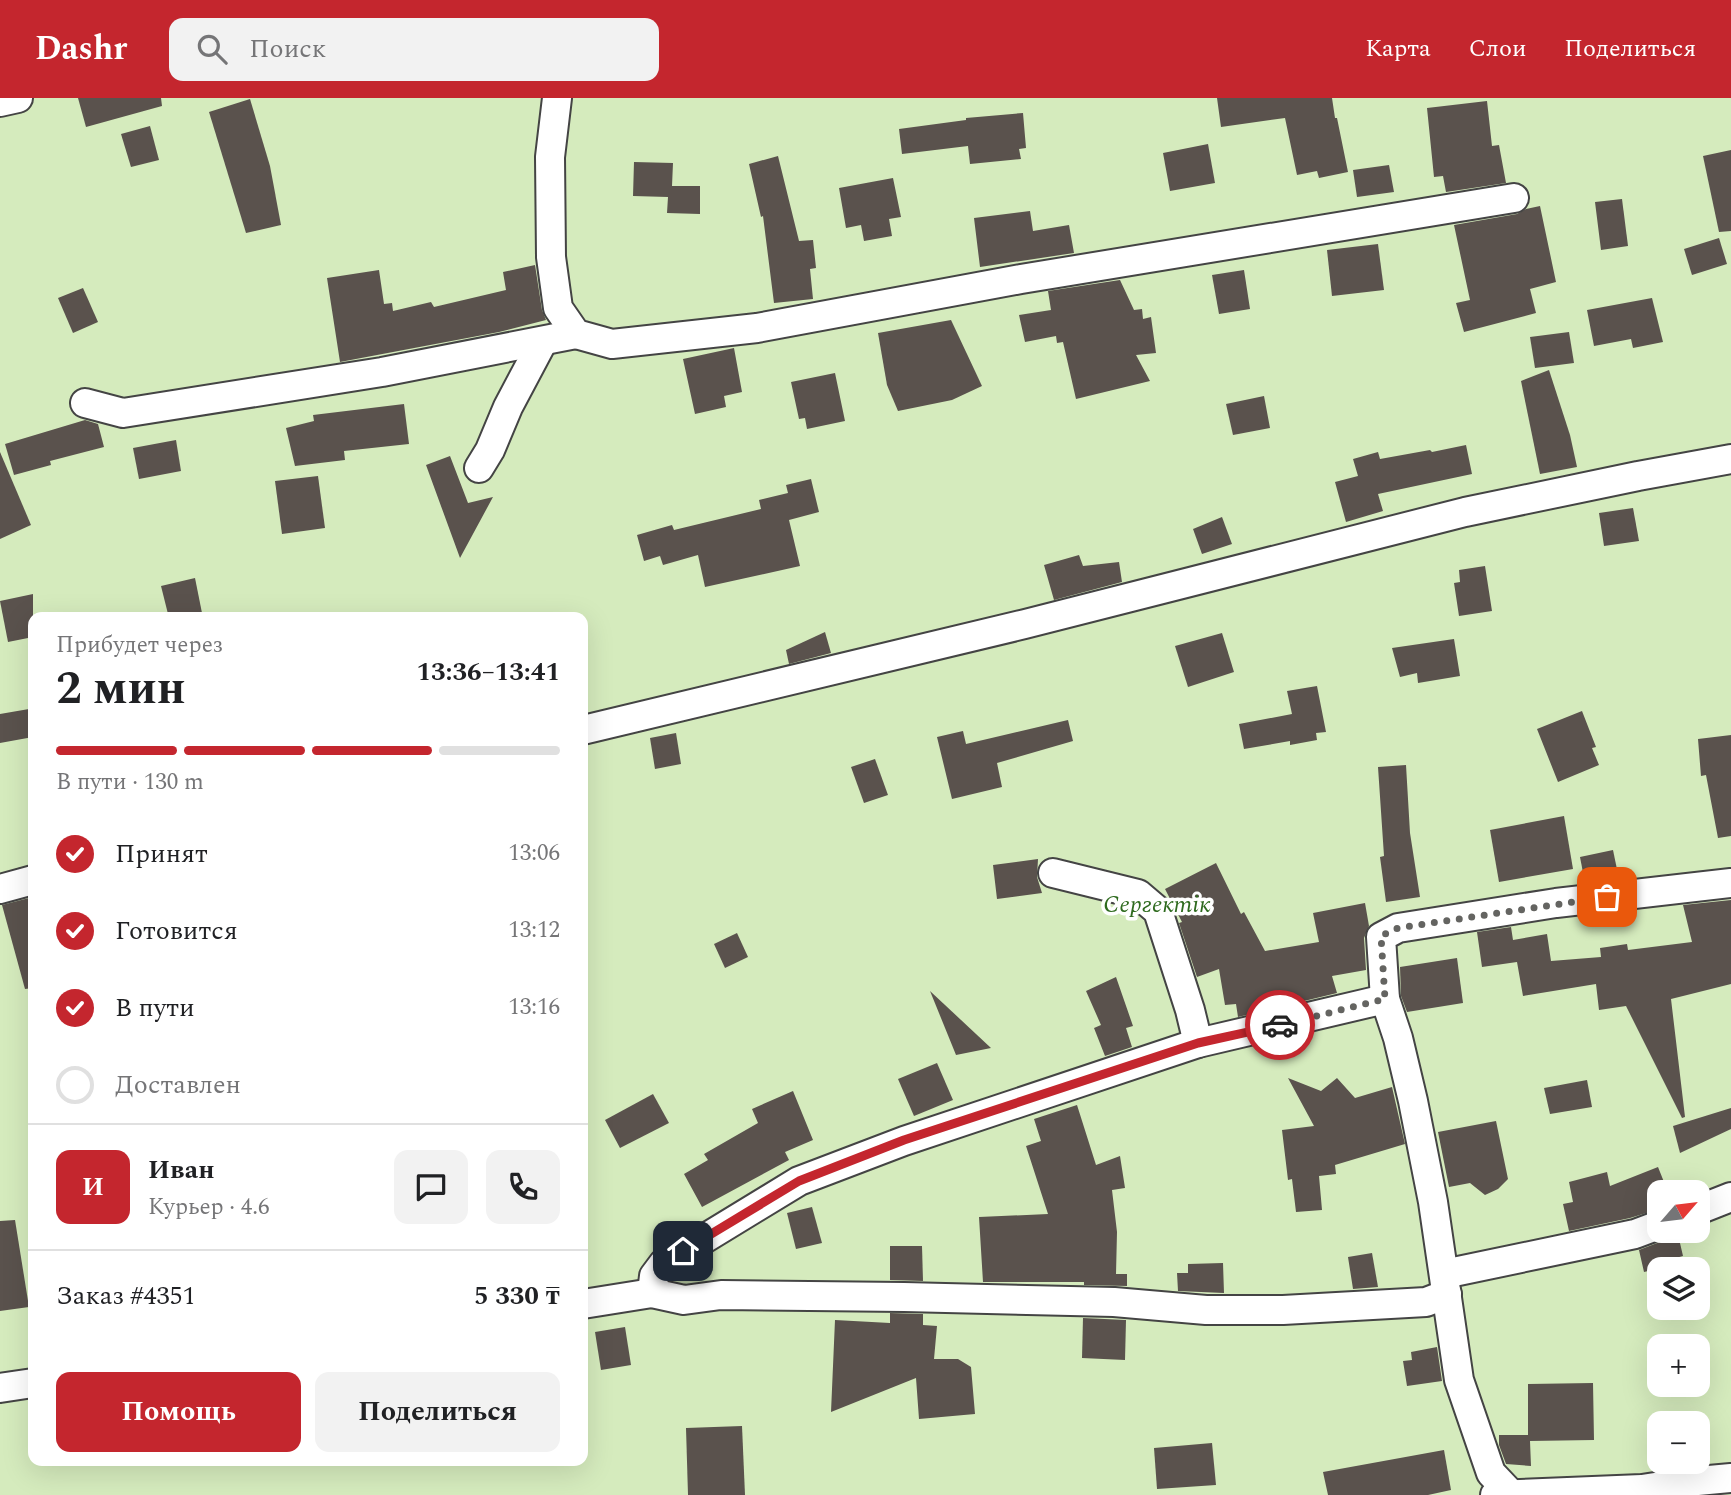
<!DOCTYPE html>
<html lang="ru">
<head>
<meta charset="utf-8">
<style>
  body { margin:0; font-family:Spectral,serif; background:#f2f2f2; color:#202124; height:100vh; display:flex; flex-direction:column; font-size:26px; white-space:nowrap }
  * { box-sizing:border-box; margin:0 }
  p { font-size:23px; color:#757577 }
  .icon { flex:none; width:38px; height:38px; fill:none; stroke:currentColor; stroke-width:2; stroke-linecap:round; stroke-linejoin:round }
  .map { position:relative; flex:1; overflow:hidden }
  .drawer { position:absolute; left:28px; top:514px; width:560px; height:854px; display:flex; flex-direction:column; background:#fff; border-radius:14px; box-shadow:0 7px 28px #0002 }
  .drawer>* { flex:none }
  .needle { width:46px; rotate:62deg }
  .fabs { position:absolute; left:1647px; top:1082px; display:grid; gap:14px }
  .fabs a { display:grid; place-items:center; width:63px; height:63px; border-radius:14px; background:#fff; box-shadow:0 7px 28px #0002; font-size:35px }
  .pin { position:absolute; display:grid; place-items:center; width:60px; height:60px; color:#fff; margin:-30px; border-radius:14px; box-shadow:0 4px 10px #0006 }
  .courier { position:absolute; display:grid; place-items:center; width:70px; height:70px; margin:-35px; border:5px solid #c4262e; border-radius:50%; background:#fff; color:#222; box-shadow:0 2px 9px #0007 }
  .headline em { font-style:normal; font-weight:700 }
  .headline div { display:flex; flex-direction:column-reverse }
  .headline { display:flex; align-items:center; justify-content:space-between; height:119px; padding:0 28px }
  h1 { font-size:46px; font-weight:700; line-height:52px }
  .bar { display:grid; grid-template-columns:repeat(4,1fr); gap:10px 7px; align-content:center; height:84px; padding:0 28px }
  .bar i { height:9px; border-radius:5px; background:#e0e0e0 }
  .bar .active { background:#c4262e }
  .bar p { grid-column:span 4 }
  .line { display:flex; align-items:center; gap:18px; padding:0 28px; border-top:2px solid #e0e0e0 }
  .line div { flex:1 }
  .round { display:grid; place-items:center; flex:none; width:74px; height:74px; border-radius:14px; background:#f2f2f2 }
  ol { padding:0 28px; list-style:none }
  li { display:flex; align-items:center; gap:21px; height:77px }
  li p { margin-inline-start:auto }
  li .icon { padding:7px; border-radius:50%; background:#c4262e; color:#fff; stroke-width:4 }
  li:last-child { color:#757577 }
  li i { width:38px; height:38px; border:4px solid #e0e0e0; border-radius:50% }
  .cta { display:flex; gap:14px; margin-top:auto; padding:14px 28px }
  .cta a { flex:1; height:80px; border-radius:14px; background:#c4262e; color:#fff; font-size:28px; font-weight:700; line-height:80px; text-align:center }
  .cta a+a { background:#f2f2f2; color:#202124 }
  header { display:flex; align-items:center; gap:42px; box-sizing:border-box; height:98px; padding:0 35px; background:#c4262e; color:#fff }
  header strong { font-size:33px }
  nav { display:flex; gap:38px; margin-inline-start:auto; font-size:24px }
  .search { width:490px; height:63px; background:#f2f2f2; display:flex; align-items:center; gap:18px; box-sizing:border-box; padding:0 24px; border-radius:14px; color:#757577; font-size:26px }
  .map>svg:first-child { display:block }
  .green { fill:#d5ebbd; fill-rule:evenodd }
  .building { fill:#5a524d }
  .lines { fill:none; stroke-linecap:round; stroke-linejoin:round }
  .street-casing { stroke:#444; stroke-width:32 }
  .street { stroke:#fff; stroke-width:28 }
  .done { stroke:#646461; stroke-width:7; stroke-dasharray:0 12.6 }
  .route { stroke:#c4262e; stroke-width:9 }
  .labels { text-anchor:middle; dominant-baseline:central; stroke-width:7; stroke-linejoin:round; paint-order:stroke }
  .park-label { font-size:24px; font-style:italic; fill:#2f6b1f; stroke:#fff }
</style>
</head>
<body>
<header>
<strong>Dashr</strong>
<div class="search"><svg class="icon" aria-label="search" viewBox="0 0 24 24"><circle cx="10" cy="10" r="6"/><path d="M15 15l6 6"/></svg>Поиск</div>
<nav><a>Карта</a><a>Слои</a><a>Поделиться</a></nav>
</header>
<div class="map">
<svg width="1731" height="1397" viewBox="0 0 1731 1397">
  <rect width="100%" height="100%" fill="#fffdf5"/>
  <path class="green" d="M0,0H1731V1397H0ZM33,520H583V1363H33ZM1659,1094H1698V1132H1659ZM1659,1171H1698V1209H1659ZM1659,1248H1698V1286H1659ZM1659,1325H1698V1363H1659Z"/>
  <g class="building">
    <path d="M78,0H161L162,8L86,29Z"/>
    <path d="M1217,0H1332L1335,20H1337L1348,74L1319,80L1317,73L1297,77L1285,20L1221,29Z"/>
    <path d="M250,1L270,68L281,127L246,135L209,14Z"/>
    <path d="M1487,3L1492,48L1499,47L1506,85L1446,94L1443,78L1434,79L1427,10Z"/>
    <path d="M1023,15L1026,50L1019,51L1021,61L970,66L968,48L902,56L899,31L966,22V20Z"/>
    <path d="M150,28L159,62L131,69L121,36Z"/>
    <path d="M1208,46L1215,85L1170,93L1163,55Z"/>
    <path d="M1731,52V133L1719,134L1703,58Z"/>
    <path d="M778,58L799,143L813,142L816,170L810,171L813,201L774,205L763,118L761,119L749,66Z"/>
    <path d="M634,64L673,65L672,88H700V116L667,115L668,99L633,98Z"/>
    <path d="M1389,67L1394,94L1357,99L1353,72Z"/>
    <path d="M893,80L901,119L889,121L892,138L864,143L861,127L846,130L839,90Z"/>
    <path d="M1622,101L1628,148L1601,152L1595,104Z"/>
    <path d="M1540,108L1556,184L1530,191L1536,215L1464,234L1456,205L1470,202L1454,127L1517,116L1526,111Z"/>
    <path d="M1030,113L1033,133L1069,127L1074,155L980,169L974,120Z"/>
    <path d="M1719,140L1727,166L1692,177L1684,151Z"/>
    <path d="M1378,146L1384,192L1332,198L1327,152Z"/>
    <path d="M535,167L542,212L546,222L499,234L340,264L327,180L379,172L384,206L392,205L393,213L431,204L434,209L506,192L503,174Z"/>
    <path d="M1244,172L1250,211L1219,216L1212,177Z"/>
    <path d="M1120,182L1134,212L1142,211L1143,221L1151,219L1156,255L1136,257L1150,283L1076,301L1063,244L1057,245L1056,238L1025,244L1019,217L1051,212L1048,193Z"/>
    <path d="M83,190L98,224L73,235L58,200Z"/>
    <path d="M1652,200L1663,244L1633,250L1631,241L1594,248L1587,212Z"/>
    <path d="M951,222L982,288L952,302L898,313L887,287L878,235Z"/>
    <path d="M1569,234L1574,265L1535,270L1530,239Z"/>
    <path d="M734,250L742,294L724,298L726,309L695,316L683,261Z"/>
    <path d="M1549,272L1570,337L1577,369L1540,376L1521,283Z"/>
    <path d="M835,275L845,323L807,331L805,320L799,321L791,284Z"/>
    <path d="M1264,298L1270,330L1233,337L1226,306Z"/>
    <path d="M404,306L409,346L344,353L345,362L295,368L286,330L314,323L313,317Z"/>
    <path d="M85,322L98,326L104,349L50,363L51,367L14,377L5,346Z"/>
    <path d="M176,342L181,373L139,381L133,350Z"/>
    <path d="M1466,347L1472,376L1378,396L1383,413L1346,424L1335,384L1358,378L1353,361L1378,354L1380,361L1430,352L1432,354Z"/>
    <path d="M0,354L31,427L0,441Z"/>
    <path d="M450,358L468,405L493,399L460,460L426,367Z"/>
    <path d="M318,378L325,430L282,436L275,383Z"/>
    <path d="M811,381L819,414L789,422L800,468L705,489L698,457L663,467L660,458L644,463L637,437L672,427L674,432L761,411L759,402L788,395L786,387Z"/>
    <path d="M1633,410L1639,443L1604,448L1599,415Z"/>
    <path d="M1222,419L1232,446L1202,456L1193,431Z"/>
    <path d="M1079,457L1083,468L1119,464L1122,484L1054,502L1044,467Z"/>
    <path d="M1485,468L1492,513L1459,518L1454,485L1460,484L1459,472Z"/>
    <path d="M195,480L203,520H169L161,488Z"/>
    <path d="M33,496V539L8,544L0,503Z"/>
    <path d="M825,534L831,555L789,566L786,552Z"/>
    <path d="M1222,535L1234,574L1188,589L1175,548Z"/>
    <path d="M1454,541L1460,578L1418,585L1417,575L1400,579L1392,550Z"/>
    <path d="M1317,588L1326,634L1316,635L1317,642L1290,647V643L1244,651L1239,626L1292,616L1287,593Z"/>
    <path d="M29,611L33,639L0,645V616Z"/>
    <path d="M1582,613L1596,649L1592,650L1599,667L1558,684L1537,631Z"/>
    <path d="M1068,622L1073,643L997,665L1002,689L952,701L937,639L963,633L966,646Z"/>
    <path d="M676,635L681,666L655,671L650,640Z"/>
    <path d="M1731,637V738L1718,740L1706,677L1701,678L1698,641Z"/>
    <path d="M875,661L888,697L864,705L851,669Z"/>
    <path d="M1406,667L1410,735L1420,799L1386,804L1380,759L1384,758L1378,669Z"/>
    <path d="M1564,718L1573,771L1499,784L1490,732Z"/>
    <path d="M1613,752L1619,781L1585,785L1580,759Z"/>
    <path d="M1038,761L1037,779L1042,795L997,801L993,767Z"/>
    <path d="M1216,765L1241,816L1244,814L1265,853L1319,844L1313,815L1365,805L1369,828L1364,840L1366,872L1332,878L1337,895L1238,919L1236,906L1225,907L1219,871L1197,879L1179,825L1182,824L1165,791Z"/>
    <path d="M33,799V890L25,891L2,807Z"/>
    <path d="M1731,802V886L1671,901L1685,1019L1682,1020L1626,908L1599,912L1596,886L1523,898L1517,864L1482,869L1477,834L1511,829L1513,842L1547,836L1551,863L1601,859L1600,850L1627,846L1628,852L1692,844L1683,807Z"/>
    <path d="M737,835L748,859L725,870L714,846Z"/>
    <path d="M1457,860L1463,905L1407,914L1401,898L1400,869Z"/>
    <path d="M1116,879L1133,928L1126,930L1132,949L1105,958L1094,930L1101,927L1086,893Z"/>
    <path d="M930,893L991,950L956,957Z"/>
    <path d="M937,965L953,1002L914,1018L898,981Z"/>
    <path d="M1288,980L1321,993L1337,980L1355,1000L1392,989L1405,1046L1335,1067L1336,1076L1319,1078L1322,1112L1296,1114L1292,1081L1288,1082L1282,1032L1314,1028Z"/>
    <path d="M1587,982L1592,1009L1550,1016L1544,990Z"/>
    <path d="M793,993L813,1042L785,1054L789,1062L702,1109L684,1076L708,1062L704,1056L758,1025L752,1011Z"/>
    <path d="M653,996L669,1025L620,1050L605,1022Z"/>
    <path d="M1077,1007L1096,1067L1120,1058L1125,1090L1112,1092L1117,1134L1116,1176H1127V1188L1084,1187V1184H983L979,1119L1048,1116L1026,1048L1041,1043L1034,1021Z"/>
    <path d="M1731,1010V1031L1680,1055L1673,1028Z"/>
    <path d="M1496,1023L1508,1081L1498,1091L1485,1097L1470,1085L1449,1089L1438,1034Z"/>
    <path d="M1658,1069L1668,1094H1659V1111L1630,1120L1569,1133L1563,1106L1573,1104L1569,1084L1607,1074L1610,1088Z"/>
    <path d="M812,1109L822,1145L796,1151L787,1115Z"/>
    <path d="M15,1122L29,1209L0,1213V1123Z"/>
    <path d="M1674,1132H1677L1683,1158L1672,1161L1673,1167L1644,1174L1639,1152L1665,1142Z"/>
    <path d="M890,1148H922L923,1183L890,1182Z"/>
    <path d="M1372,1155L1378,1189L1353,1191L1348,1159Z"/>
    <path d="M1223,1165L1224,1195L1178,1193L1177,1175H1188V1166Z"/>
    <path d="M890,1215L923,1216V1227L937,1228L934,1261H958L971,1269L975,1316L919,1321L916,1280L831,1314L835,1222L890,1225Z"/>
    <path d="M1083,1220L1126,1222L1125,1262L1082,1260Z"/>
    <path d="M625,1229L631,1267L601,1272L595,1234Z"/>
    <path d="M1437,1249L1442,1283L1407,1288L1403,1263L1412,1262L1411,1254Z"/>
    <path d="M1593,1285L1594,1342L1530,1343L1531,1368L1506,1366L1499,1347V1337H1528V1286Z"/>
    <path d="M742,1328L745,1397H688L686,1330Z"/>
    <path d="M1212,1345L1216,1387L1157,1391L1154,1350Z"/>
    <path d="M1444,1352L1451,1392L1428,1397H1328L1323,1374Z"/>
  </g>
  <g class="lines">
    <g class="street-casing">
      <g id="street">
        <path d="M557,0L550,59L551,159L558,210L576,236L612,246L757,230L1021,181L1514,100"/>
        <path d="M0,4L18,0"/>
        <path d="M85,305L123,315L382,274L576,236"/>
        <path d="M479,370L490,352L508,309L543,243"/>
        <path d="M583,632L1025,526L1465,414L1638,378L1731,361"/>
        <path d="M1053,775L1138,796L1158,813L1190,912L1198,945"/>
        <path d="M0,791L33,782"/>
        <path d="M1385,901L1198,945L904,1043L799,1083L663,1166L654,1178L652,1195L684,1202L721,1197L904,1199L1114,1204L1206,1212H1283L1426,1204L1447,1196"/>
        <path d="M1698,1112L1731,1099"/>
        <path d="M1444,1176L1635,1136L1659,1127"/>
        <path d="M583,1206L652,1195"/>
        <path d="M0,1290L33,1285"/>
        <path d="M1510,1395L1491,1375L1459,1282L1433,1104L1413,1003L1398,940L1385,901L1381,839L1398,830L1556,805L1731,785"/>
        <path d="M1495,1397L1642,1391L1687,1384L1731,1380"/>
      </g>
    </g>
    <use href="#street" class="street"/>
  </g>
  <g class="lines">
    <path class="done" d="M1280,927L1385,901L1381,838L1398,830L1607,799"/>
    <path class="route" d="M683,1153L799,1083L904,1042L1198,945L1280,927"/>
  </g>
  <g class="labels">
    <g class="park-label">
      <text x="1157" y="807">Сергектік</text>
    </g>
  </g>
</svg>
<div class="fabs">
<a><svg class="needle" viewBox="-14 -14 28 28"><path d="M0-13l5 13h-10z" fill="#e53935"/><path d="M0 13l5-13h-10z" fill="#757577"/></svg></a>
<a><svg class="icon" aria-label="layers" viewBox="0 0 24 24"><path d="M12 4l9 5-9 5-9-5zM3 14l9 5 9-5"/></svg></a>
<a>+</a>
<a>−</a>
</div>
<div class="pin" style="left:1607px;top:799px;background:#ea580c"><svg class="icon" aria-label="bag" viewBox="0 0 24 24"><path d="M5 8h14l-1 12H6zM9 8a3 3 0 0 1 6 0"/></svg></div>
<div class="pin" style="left:683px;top:1153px;background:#1f2937"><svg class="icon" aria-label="home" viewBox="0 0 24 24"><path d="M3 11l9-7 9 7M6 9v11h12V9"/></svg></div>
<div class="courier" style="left:1280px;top:927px"><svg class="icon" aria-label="car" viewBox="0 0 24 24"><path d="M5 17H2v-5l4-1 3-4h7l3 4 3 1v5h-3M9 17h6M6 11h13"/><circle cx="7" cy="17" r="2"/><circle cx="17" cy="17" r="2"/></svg></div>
<section class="drawer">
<div class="headline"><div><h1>2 мин</h1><p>Прибудет через</p></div><em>13:36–13:41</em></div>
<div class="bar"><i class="active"></i><i class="active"></i><i class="active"></i><i></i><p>В пути · 130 m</p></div>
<ol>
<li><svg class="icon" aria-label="check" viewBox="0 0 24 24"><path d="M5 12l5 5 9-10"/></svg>Принят<p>13:06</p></li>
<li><svg class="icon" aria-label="check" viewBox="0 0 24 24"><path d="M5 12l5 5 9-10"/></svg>Готовится<p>13:12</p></li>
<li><svg class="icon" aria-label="check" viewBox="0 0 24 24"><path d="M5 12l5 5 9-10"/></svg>В пути<p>13:16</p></li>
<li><i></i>Доставлен</li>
</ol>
<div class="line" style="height:126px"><b class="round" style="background:#c4262e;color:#fff">И</b><div><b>Иван</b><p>Курьер · 4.6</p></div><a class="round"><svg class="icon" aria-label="chat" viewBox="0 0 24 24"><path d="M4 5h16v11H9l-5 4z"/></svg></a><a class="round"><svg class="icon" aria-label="phone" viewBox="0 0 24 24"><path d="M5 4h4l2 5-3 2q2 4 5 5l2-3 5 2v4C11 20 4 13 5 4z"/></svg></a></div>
<div class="line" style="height:91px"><div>Заказ #4351</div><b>5 330 ₸</b></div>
<div class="cta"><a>Помощь</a><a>Поделиться</a></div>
</section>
</div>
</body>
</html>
